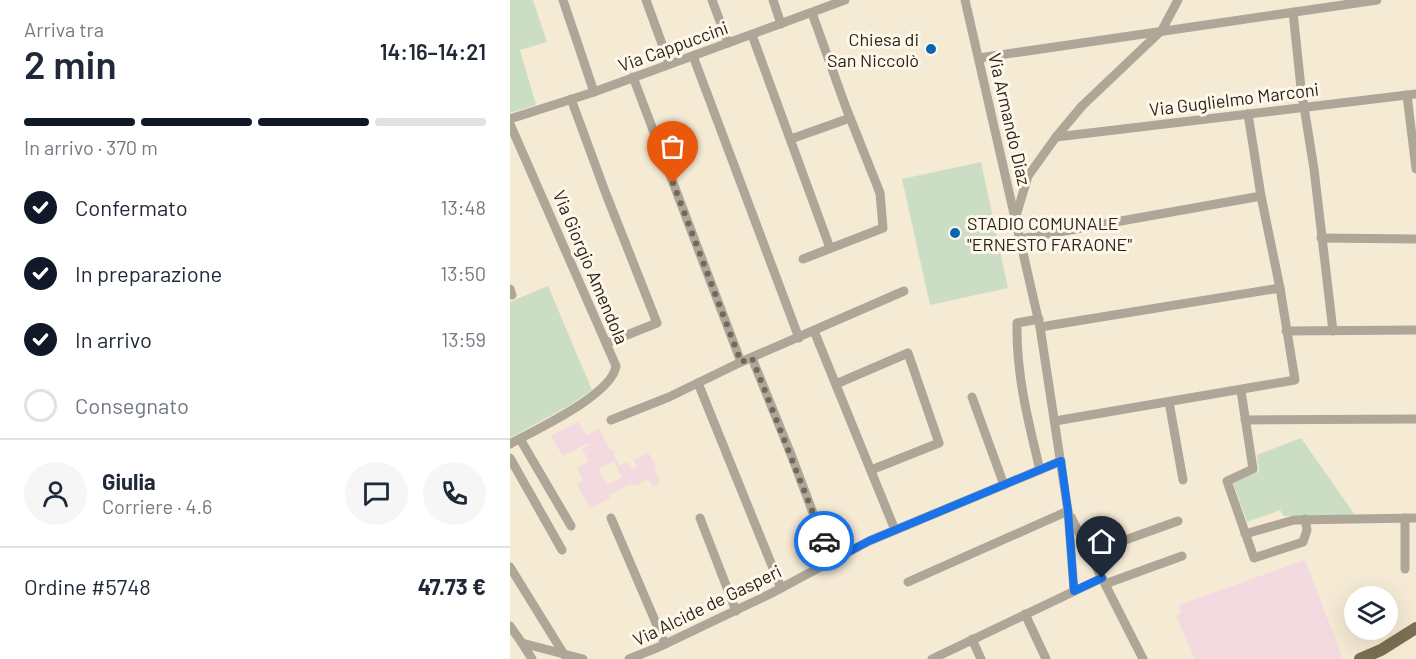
<!DOCTYPE html>
<html lang="it">
<head>
<meta charset="utf-8">
<style>
  body { margin:0; font-family:Barlow,sans-serif; background:#f6f6f7; color:#1f2937; height:100vh; display:flex; flex-direction:column; font-size:22px; white-space:nowrap }
  * { box-sizing:border-box; margin:0 }
  p { font-size:20px; color:#747a83 }
  .icon { flex:none; width:33px; height:33px; fill:none; stroke:currentColor; stroke-width:2; stroke-linecap:round; stroke-linejoin:round }
  .map { position:relative; flex:1; overflow:hidden }
  .panel { display:flex; flex-direction:column; background:#fff; width:510px }
  .panel>* { flex:none }
  .tools { position:absolute; left:834px; top:586px; display:grid; gap:12px }
  .tools a { display:grid; place-items:center; width:54px; height:54px; border-radius:50%; background:#fff; box-shadow:0 6px 24px #0002; font-size:30px }
  .pin { position:absolute; display:grid; place-items:center; width:51px; height:51px; color:#fff; margin:-62px -26px; border-radius:50% 50% 50% 0; rotate:-45deg; box-shadow:0 0 6px #0007 }
  .pin .icon { rotate:45deg }
  .courier { position:absolute; display:grid; place-items:center; width:60px; height:60px; margin:-30px; border:4px solid #1a73e8; border-radius:50%; background:#fff; color:#222; box-shadow:0 2px 8px #0007 }
  .head em { font-style:normal; font-weight:600 }
  .head div { display:flex; flex-direction:column-reverse }
  .head { display:flex; align-items:center; justify-content:space-between; height:102px; padding:0 24px }
  h1 { font-size:39px; font-weight:600; line-height:45px }
  .bar { display:grid; grid-template-columns:repeat(4,1fr); gap:9px 6px; align-content:center; height:72px; padding:0 24px }
  .bar i { height:8px; border-radius:4px; background:#e0e1e3 }
  .bar .on { background:#111827 }
  .bar p { grid-column:span 4 }
  .line { display:flex; align-items:center; gap:15px; padding:0 24px; border-top:2px solid #e0e1e3 }
  .line div { flex:1 }
  .round { display:grid; place-items:center; flex:none; width:63px; height:63px; border-radius:32px; background:#f6f6f7 }
  ol { padding:0 24px; list-style:none }
  li { display:flex; align-items:center; gap:18px; height:66px }
  li p { margin-inline-start:auto }
  li .icon { padding:6px; border-radius:50%; background:#111827; color:#fff; stroke-width:4 }
  li:last-child { color:#747a83 }
  li i { width:33px; height:33px; border:3px solid #e0e1e3; border-radius:50% }
  main { display:flex; flex:1; min-height:0 }
  .map>svg:first-child { display:block }
  .education { fill:#f3d9e0; fill-rule:evenodd }
  .green { fill:#cbdec4 }
  .lines { fill:none; stroke-linecap:round; stroke-linejoin:round }
  .minor { stroke:#aea797; stroke-width:9 }
  .major { stroke:#7b6e52; stroke-width:12 }
  .done { stroke:#70695c; stroke-width:6; stroke-dasharray:0 10.8 }
  .route { stroke:#1a73e8; stroke-width:8 }
  .poi-dot { fill:#0965b2; stroke:#fef7ea; stroke-width:2 }
  .labels { text-anchor:middle; dominant-baseline:central; stroke-width:6; stroke-linejoin:round; paint-order:stroke }
  .poi-label { font-size:18px; fill:#28241c; stroke:#fef7ea; text-anchor:end }
  .street-label { font-size:18px; fill:#28241c; stroke:#fef7ea }
</style>
</head>
<body>
<main>
<section class="panel">
<div class="head"><div><h1>2 min</h1><p>Arriva tra</p></div><em>14:16–14:21</em></div>
<div class="bar"><i class="on"></i><i class="on"></i><i class="on"></i><i></i><p>In arrivo · 370 m</p></div>
<ol>
<li><svg class="icon" aria-label="check" viewBox="0 0 24 24"><path d="M5 12l5 5 9-10"/></svg>Confermato<p>13:48</p></li>
<li><svg class="icon" aria-label="check" viewBox="0 0 24 24"><path d="M5 12l5 5 9-10"/></svg>In preparazione<p>13:50</p></li>
<li><svg class="icon" aria-label="check" viewBox="0 0 24 24"><path d="M5 12l5 5 9-10"/></svg>In arrivo<p>13:59</p></li>
<li><i></i>Consegnato</li>
</ol>
<div class="line" style="height:108px"><a class="round"><svg class="icon" aria-label="person" viewBox="0 0 24 24"><circle cx="12" cy="8" r="4"/><path d="M4 21q1-7 8-7t8 7"/></svg></a><div><b>Giulia</b><p>Corriere · 4.6</p></div><a class="round"><svg class="icon" aria-label="chat" viewBox="0 0 24 24"><path d="M4 5h16v11H9l-5 4z"/></svg></a><a class="round"><svg class="icon" aria-label="phone" viewBox="0 0 24 24"><path d="M5 4h4l2 5-3 2q2 4 5 5l2-3 5 2v4C11 20 4 13 5 4z"/></svg></a></div>
<div class="line" style="height:78px"><div>Ordine #5748</div><b>47.73 €</b></div>
</section>
<div class="map">
<svg width="906" height="659" viewBox="0 0 906 659">
  <rect width="100%" height="100%" fill="#f5ead4"/>
  <g class="education">
    <path d="M68,422L76,435L89,429L100,450H103L104,456L110,466L117,462L122,469L127,467L124,460L138,453L146,465L144,467L150,483L143,487L138,478L126,486L125,484L122,486L120,484L99,495L100,498L80,508L67,484L74,481L67,468L79,461L72,449L79,445L78,443L53,456L41,436ZM104,461L112,477L97,485L89,469Z"/>
    <path d="M795,560L832,657L828,659H685L666,616L671,613L669,605Z"/>
  </g>
  <g class="green">
    <path d="M0,0H23L37,42L10,50L26,105L0,113Z"/>
    <path d="M471,162L498,288L420,305L392,179Z"/>
    <path d="M38,286L82,390L60,405L0,438V302Z"/>
    <path d="M791,438L845,515L774,516L770,510L737,522L723,482L749,472L747,455Z"/>
  </g>
  <g class="lines">
    <g class="minor">
      <path d="M53,0L84,92"/>
      <path d="M136,0L159,63"/>
      <path d="M202,0L218,43"/>
      <path d="M263,0L271,24"/>
      <path d="M455,0L530,327L558,511L564,591"/>
      <path d="M783,12L791,88L804,169L823,331"/>
      <path d="M242,35L320,248"/>
      <path d="M183,56L289,338"/>
      <path d="M469,58L867,0"/>
      <path d="M123,77L231,362"/>
      <path d="M897,95L906,169"/>
      <path d="M61,99L96,194L147,323L97,343"/>
      <path d="M0,119L84,92L335,0"/>
      <path d="M0,124L106,366C102,395 25,430 0,444"/>
      <path d="M546,137L906,94"/>
      <path d="M281,139L340,118"/>
      <path d="M506,216L518,176L546,137L572,106L652,30L668,0"/>
      <path d="M811,238L906,239"/>
      <path d="M510,239L751,196"/>
      <path d="M293,259L373,228L370,193L335,105L302,13"/>
      <path d="M0,289L2,295"/>
      <path d="M529,319L507,323C506,374 518,421 530,470"/>
      <path d="M530,327L770,288"/>
      <path d="M304,331L385,530"/>
      <path d="M776,331L906,330"/>
      <path d="M242,358L282,457L321,561"/>
      <path d="M188,383L271,588"/>
      <path d="M326,384L398,353L429,443L361,470"/>
      <path d="M731,391L743,469L717,481L744,558L793,542L797,530L795,519"/>
      <path d="M462,397L494,485"/>
      <path d="M659,402L673,480"/>
      <path d="M101,420L159,397L231,362L394,291"/>
      <path d="M735,420L906,419"/>
      <path d="M545,421L785,380L770,288L751,196L738,114"/>
      <path d="M10,439L61,526"/>
      <path d="M0,458L52,550"/>
      <path d="M561,517L633,659"/>
      <path d="M101,518L155,644"/>
      <path d="M190,518L226,611"/>
      <path d="M895,518V569"/>
      <path d="M735,534L784,520L906,518"/>
      <path d="M579,553L668,521"/>
      <path d="M0,567L55,656"/>
      <path d="M398,582L558,511"/>
      <path d="M595,584L672,556"/>
      <path d="M515,614L536,659"/>
      <path d="M0,626L12,643L73,659"/>
      <path d="M462,639L471,659"/>
      <path d="M12,643L22,659"/>
      <path d="M119,659L149,647L260,594L359,541L551,461"/>
      <path d="M422,659L592,578"/>
    </g>
    <path class="major" d="M850,659L871,650L906,628"/>
  </g>
  <g class="lines">
    <path class="done" d="M163,183L231,362L242,358L314,541"/>
    <path class="route" d="M314,541L321,561L359,541L551,461L558,511L564,591L592,578"/>
  </g>
  <g class="poi-dot">
    <circle cx="421" cy="49" r="6"/>
    <circle cx="445" cy="233" r="6"/>
  </g>
  <g class="labels">
    <g class="poi-label">
      <text x="409" y="39">Chiesa di<tspan x="409" dy="21">San Niccolò</tspan></text>
      <text x="457" y="223" text-anchor="start">STADIO COMUNALE<tspan x="457" dy="21">"ERNESTO FARAONE"</tspan></text>
    </g>
    <g class="street-label">
      <text transform="translate(163 46) rotate(-20)">Via Cappuccini</text>
      <text transform="translate(724 99) rotate(-7)">Via Guglielmo Marconi</text>
      <text transform="translate(500 119) rotate(77)">Via Armando Diaz</text>
      <text transform="translate(81 267) rotate(67)">Via Giorgio Amendola</text>
      <text transform="translate(197 605) rotate(-26)">Via Alcide de Gasperi</text>
    </g>
  </g>
</svg>
<div class="tools">
<a><svg class="icon" aria-label="layers" viewBox="0 0 24 24"><path d="M12 4l9 5-9 5-9-5zM3 14l9 5 9-5"/></svg></a>
</div>
<div class="pin" style="left:163px;top:183px;background:#ea580c"><svg class="icon" aria-label="bag" viewBox="0 0 24 24"><path d="M5 8h14l-1 12H6zM9 8a3 3 0 0 1 6 0"/></svg></div>
<div class="pin" style="left:592px;top:578px;background:#1f2937"><svg class="icon" aria-label="home" viewBox="0 0 24 24"><path d="M3 11l9-7 9 7M6 9v11h12V9"/></svg></div>
<div class="courier" style="left:314px;top:541px"><svg class="icon" aria-label="car" viewBox="0 0 24 24"><path d="M5 17H2v-5l4-1 3-4h7l3 4 3 1v5h-3M9 17h6M6 11h13"/><circle cx="7" cy="17" r="2"/><circle cx="17" cy="17" r="2"/></svg></div>
</div>
</main>
</body>
</html>
